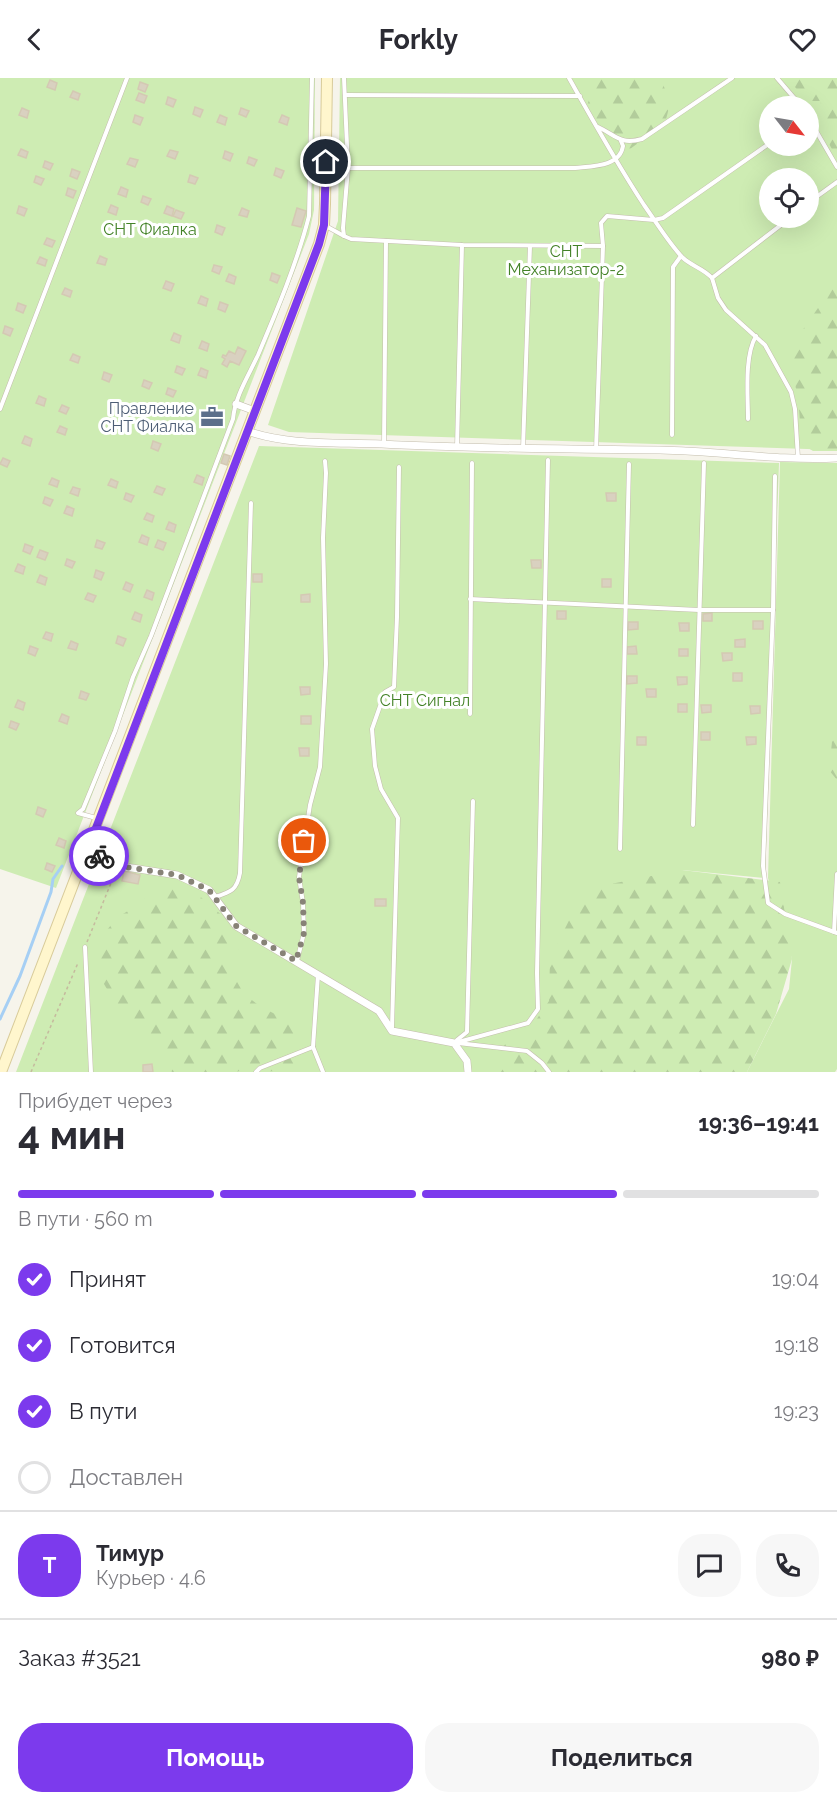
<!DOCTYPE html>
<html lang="ru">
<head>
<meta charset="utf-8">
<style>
  body { margin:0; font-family:Raleway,sans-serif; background:#f7f7f7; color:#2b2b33; height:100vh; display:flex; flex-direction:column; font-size:22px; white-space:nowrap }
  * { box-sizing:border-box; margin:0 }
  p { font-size:20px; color:#7c7c81 }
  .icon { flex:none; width:33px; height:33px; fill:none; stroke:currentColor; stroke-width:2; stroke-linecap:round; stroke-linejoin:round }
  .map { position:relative; height:994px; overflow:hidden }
  .side { display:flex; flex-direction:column; background:#fff; flex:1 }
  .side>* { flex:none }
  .needle { width:39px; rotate:121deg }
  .controls { position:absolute; left:759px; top:18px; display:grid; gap:12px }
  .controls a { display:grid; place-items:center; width:60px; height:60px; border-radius:50%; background:#fff; box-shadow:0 6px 24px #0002; font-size:30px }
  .pin { position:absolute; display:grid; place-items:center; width:51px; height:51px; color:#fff; margin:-26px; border:3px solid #fff; border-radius:50%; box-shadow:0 2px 6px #0007 }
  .courier { position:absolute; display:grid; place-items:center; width:60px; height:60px; margin:-30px; border:4px solid #7c3aed; border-radius:50%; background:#fff; color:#222; box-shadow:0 2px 8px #0007 }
  .summary em { font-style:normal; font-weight:700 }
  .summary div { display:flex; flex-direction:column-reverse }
  .summary { display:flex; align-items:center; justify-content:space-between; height:102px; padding:0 18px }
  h1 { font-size:39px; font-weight:700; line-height:45px }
  .bar { display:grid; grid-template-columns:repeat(4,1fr); gap:9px 6px; align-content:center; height:72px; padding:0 18px }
  .bar i { height:8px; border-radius:4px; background:#e1e1e2 }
  .bar .on { background:#7c3aed }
  .bar p { grid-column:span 4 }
  .line { display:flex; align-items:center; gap:15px; padding:0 18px; border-top:2px solid #e1e1e2 }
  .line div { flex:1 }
  .round { display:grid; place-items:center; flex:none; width:63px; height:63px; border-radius:24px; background:#f7f7f7 }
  ol { padding:0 18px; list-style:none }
  li { display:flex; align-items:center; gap:18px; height:66px }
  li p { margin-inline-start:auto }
  li .icon { padding:6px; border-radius:50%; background:#7c3aed; color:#fff; stroke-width:4 }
  li:last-child { color:#7c7c81 }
  li i { width:33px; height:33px; border:3px solid #e1e1e2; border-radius:50% }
  .cta { display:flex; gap:12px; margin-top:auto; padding:12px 18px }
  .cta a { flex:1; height:69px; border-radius:24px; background:#7c3aed; color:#fff; font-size:24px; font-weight:700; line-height:69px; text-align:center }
  .cta a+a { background:#f7f7f7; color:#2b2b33 }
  header { display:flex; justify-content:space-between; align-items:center; height:78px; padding:0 18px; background:#fff; font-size:27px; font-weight:700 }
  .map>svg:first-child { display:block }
  .green { fill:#ceecb3; fill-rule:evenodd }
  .forest { fill:url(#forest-firs) }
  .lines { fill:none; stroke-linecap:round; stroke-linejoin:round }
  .stream { stroke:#a6cff4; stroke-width:3 }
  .building { fill:#d9d1c0; stroke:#d4c9b3; stroke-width:1.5 }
  .lane-casing { stroke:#c3bdad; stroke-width:5 }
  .street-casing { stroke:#c3bdad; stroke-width:8 }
  .secondary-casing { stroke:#d8cb9a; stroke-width:12 }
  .path { stroke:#c5ba9e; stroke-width:1.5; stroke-dasharray:3 3; stroke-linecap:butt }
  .lane { stroke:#fff; stroke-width:4 }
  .street { stroke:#fff; stroke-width:7 }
  .secondary { stroke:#fff6cd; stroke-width:10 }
  .done { stroke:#878277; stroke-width:6; stroke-dasharray:0 10.8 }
  .route { stroke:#7c3aed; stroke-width:8 }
  .labels { text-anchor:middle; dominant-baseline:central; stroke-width:6; stroke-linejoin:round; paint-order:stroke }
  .park-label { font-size:16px; fill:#438227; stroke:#fff }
  .service-label { font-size:16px; fill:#4e5e75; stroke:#fff; text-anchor:end }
</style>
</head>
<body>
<header><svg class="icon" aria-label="back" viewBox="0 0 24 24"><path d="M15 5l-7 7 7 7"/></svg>Forkly<svg class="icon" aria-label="heart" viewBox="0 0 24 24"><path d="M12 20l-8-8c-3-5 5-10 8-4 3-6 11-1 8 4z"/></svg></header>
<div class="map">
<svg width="837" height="994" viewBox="0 0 837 994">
  <defs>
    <pattern id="forest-firs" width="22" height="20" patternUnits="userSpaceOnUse" patternTransform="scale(1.5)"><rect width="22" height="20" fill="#ceecb3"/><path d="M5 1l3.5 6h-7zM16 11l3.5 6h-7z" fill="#b2cc9b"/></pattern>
  </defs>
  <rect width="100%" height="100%" fill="#f6f4eb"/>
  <g class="green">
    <path d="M0,0H315L314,132L309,156L56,810L0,791Z"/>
    <path d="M340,0H837V372L289,354L268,347L338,143ZM770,28H808V68H770ZM770,100H808V140H770Z"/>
    <path d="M259,368L779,385L765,800L682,792L576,994H16Z"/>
    <path d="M780,384L837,385V991L835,994H747L789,911L792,881L768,800Z"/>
  </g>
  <g class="forest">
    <path d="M601,0H661L670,26L665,45L630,71L622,70L608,57L593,54C591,51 588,49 586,46C581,35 594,9 601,0Z"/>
    <path d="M788,0H837V80L819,48L821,23H806Z"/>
    <path d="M837,203V373H813L803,367C797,337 803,312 785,285L792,267Z"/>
    <path d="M837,658V702L829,692L832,664Z"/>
    <path d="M682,792L780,804L792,881L776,936L747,994H500L496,989L494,976L507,965L528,954L549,923L550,880L585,811Z"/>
    <path d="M158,806H178L196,815L247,859V867L233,874V897L244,916L261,929L277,937L297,953L299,979C296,983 293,988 289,991C280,994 258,994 249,991L235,994H172L135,946L117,928L104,906L99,874L106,853L118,839L141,825Z"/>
  </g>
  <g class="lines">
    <path class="stream" d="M0,941L20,898L51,814L53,801L62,788"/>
  </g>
  <g class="building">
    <path d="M50,2L57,5L55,12L47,9Z"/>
    <path d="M140,4L148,7L145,14L138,11Z"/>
    <path d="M73,13L80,16L78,22L70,19Z"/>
    <path d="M139,15L147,18L144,25L136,22Z"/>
    <path d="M168,19L176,22L173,29L166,26Z"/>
    <path d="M195,29L203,32L200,39L193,36Z"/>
    <path d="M22,30L29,33L27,40L19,37Z"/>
    <path d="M241,30L249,33L246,39L239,36Z"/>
    <path d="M135,37L143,40L140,47L133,44Z"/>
    <path d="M220,37L227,40L225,47L217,44Z"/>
    <path d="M282,37L289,40L287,47L279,44Z"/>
    <path d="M21,71L28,74L26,80L18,77Z"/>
    <path d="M170,72L178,74L175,81L167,78Z"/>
    <path d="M225,73L233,76L230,83L223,80Z"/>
    <path d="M249,79L257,82L254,88L247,85Z"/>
    <path d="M130,80L138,82L135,89L127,86Z"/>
    <path d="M45,83L53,86L50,92L43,89Z"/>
    <path d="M276,90L284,93L281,100L274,97Z"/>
    <path d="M72,91L80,94L77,101L70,98Z"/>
    <path d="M190,97L198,100L195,106L188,104Z"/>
    <path d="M36,98L44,101L41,107L34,104Z"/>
    <path d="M121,109L128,112L126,119L118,116Z"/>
    <path d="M68,110L76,113L73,120L66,117Z"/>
    <path d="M143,118L151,121L148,127L141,124Z"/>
    <path d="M111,127L118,130L116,137L108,134Z"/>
    <path d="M19,128L27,131L24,138L17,135Z"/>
    <path d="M167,128L174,131L172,138L164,135Z"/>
    <path d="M242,130L249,133L247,139L239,137Z"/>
    <path d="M297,130L306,133L301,149L292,147Z"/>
    <path d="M176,132L184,135L181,141L173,138Z"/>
    <path d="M217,147L225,150L222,157L215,154Z"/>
    <path d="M47,160L55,163L52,169L44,166Z"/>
    <path d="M100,178L107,181L105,187L97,185Z"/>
    <path d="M40,179L47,182L45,188L37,185Z"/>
    <path d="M214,187L222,189L219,196L212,193Z"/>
    <path d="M272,195L280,198L277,205L270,202Z"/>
    <path d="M229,196L236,199L234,206L226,203Z"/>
    <path d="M166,203L174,206L171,213L163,210Z"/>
    <path d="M65,210L72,213L70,219L62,216Z"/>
    <path d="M201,218L208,221L206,228L198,225Z"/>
    <path d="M220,224L228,227L225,234L218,231Z"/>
    <path d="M18,225L26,228L23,235L16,232Z"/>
    <path d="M5,248L13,251L10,258L3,255Z"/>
    <path d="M174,255L181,258L179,265L171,262Z"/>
    <path d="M202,263L209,266L207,273L199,270Z"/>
    <path d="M238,269L246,273L239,287L230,283L227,289L222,286L225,281L222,279L223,277L226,278L229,273L235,276Z"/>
    <path d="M73,276L80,279L78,285L70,282Z"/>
    <path d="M177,288L185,291L182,297L175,294Z"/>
    <path d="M201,290L208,293L206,300L198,297Z"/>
    <path d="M104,294L112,297L109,304L102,301Z"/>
    <path d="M144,302L152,305L149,311L142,308Z"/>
    <path d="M168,310L176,313L173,319L166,316Z"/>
    <path d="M39,318L46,321L44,328L36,325Z"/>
    <path d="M62,327L69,330L66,336L59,333Z"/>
    <path d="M208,329L224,335L219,348L203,342Z"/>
    <path d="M60,348L67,351L65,357L57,354Z"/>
    <path d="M25,358L32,361L30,368L22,365Z"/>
    <path d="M153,363L161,366L158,373L151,370Z"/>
    <path d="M224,376L230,378L227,387L221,385Z"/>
    <path d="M3,380L10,383L7,389L0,386Z"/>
    <path d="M197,397L204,400L202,407L194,404Z"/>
    <path d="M52,400L59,403L57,409L49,406Z"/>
    <path d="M111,401L118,404L116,410L108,407Z"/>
    <path d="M157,408L165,411L162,417L154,414Z"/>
    <path d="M73,409L80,411L78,418L70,415Z"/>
    <path d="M126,415L134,418L131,424L124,421Z"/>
    <path d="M606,415H616V423H607Z"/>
    <path d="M45,419L53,422L50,428L43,425Z"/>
    <path d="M67,428L74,431L72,438L64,435Z"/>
    <path d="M147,435L154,438L152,444L144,441Z"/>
    <path d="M169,444L176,447L174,454L166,451Z"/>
    <path d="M142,457L149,460L147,467L139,464Z"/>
    <path d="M97,462L105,465L102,471L95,469Z"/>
    <path d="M158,462L166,465L163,472L155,469Z"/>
    <path d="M25,466L33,469L30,476L23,473Z"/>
    <path d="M40,472L48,475L45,482L37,479Z"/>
    <path d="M67,481L75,484L72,490L65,487Z"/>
    <path d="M531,482H541V490H532Z"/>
    <path d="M18,486L25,489L23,496L15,493Z"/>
    <path d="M96,492L104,495L101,502L94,499Z"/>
    <rect x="253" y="496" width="9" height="8"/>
    <path d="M40,497L47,500L45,507L37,504Z"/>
    <rect x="602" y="501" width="9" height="8"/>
    <path d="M126,504L133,507L130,514L123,511Z"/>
    <path d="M147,512L154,515L152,522L144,519Z"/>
    <path d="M88,515L96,518L93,524L85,521Z"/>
    <path d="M310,516V524H301V517Z"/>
    <rect x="557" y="533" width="9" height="8"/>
    <path d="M135,534L142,537L140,544L132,541Z"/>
    <path d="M712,535V543H703V536Z"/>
    <rect x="753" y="543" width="10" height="8"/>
    <path d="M628,544H638V551L628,552Z"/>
    <path d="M679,545H689V553H680Z"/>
    <path d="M46,554L53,556L51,563L43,560Z"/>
    <path d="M118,558L126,561L123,568L116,565Z"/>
    <path d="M745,561V569H735V562Z"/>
    <path d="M71,563L78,566L76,572L68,570Z"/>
    <path d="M30,568L38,571L35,578L28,575Z"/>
    <path d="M636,568L637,576H627V569Z"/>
    <rect x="679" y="571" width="9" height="7"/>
    <path d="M722,575H732V582L723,583Z"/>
    <rect x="733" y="595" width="9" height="8"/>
    <path d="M627,598H637V605L627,606Z"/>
    <path d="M677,599H687V606L678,607Z"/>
    <path d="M300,609H310V616L301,617Z"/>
    <path d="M646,611H656V619H647Z"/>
    <path d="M81,613L89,616L86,622L79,620Z"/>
    <path d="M18,622L25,625L23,632L15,629Z"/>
    <rect x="678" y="626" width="9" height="8"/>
    <path d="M701,627H711V634L702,635Z"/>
    <path d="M750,628H760V635L751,636Z"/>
    <path d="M62,636L69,639L67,646L59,643Z"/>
    <rect x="301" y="638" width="10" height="8"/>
    <path d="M11,643L19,646L16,652L9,649Z"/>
    <rect x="701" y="654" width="9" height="8"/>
    <rect x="637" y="659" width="9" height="8"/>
    <path d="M746,659H756V666L747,667Z"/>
    <path d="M299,670H309V678H300Z"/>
    <path d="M38,729L46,732L43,739L36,736Z"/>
    <path d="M59,760L66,763L64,770L56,767Z"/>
    <path d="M47,785L55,788L52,794L45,791Z"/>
    <path d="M124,793L140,797L138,806L122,803Z"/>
    <rect x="375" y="821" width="11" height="7"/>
    <path d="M152,986L153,994H143V987Z"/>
  </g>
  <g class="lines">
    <g class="lane-casing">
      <g id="lane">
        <path d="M344,0L348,90L343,150L344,158L351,161L462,167L603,168L601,145L607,138L654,142L663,140L770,65"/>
        <path d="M569,0C593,43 617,86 644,127C656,144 668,164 682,179C691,188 703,190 712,200L790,140"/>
        <path d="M777,0L801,28"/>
        <path d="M345,17L580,18"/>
        <path d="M808,39L837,89"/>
        <path d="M598,49C617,58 620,67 642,61L732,0"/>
        <path d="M348,90H575C592,88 620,89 623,68L621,63"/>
        <path d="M808,125L837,104"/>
        <path d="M324,147L344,158"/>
        <path d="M712,200L718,220L726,232L765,267L791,314L795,331L798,380"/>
        <path d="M0,331L127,0"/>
        <path d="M748,341C748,318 744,278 756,258"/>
        <path d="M672,357L673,189L681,178"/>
        <path d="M384,366L386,163"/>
        <path d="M457,369L462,167"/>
        <path d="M523,370L530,168"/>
        <path d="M596,372L603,168"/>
        <path d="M775,398L773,532L763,788L768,825L785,836L837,855"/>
        <path d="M470,521L699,532H773"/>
        <path d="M470,636L472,385"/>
        <path d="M96,740L78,735L83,731L115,653L133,599L151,558L233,341C235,318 249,297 258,277C277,232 297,185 309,138L312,0"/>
        <path d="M693,747L704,385"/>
        <path d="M620,771L629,386"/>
        <path d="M215,819C231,814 237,812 240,795L251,425"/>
        <path d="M834,854L837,796"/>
        <path d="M85,869L91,994"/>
        <path d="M297,883L304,855L303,825L299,799L310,727L320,689L326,586L323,460L326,395L325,383"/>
        <path d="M392,949L398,740L381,711L375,688L372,651L385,614L394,609L397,539L399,389"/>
        <path d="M457,962L467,954L473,723"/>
        <path d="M455,965L528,945L538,931L537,895L548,382"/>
        <path d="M458,965L527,973L542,985L549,994"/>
        <path d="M313,969L323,994"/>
        <path d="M256,994L260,990L313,969L318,897"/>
      </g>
    </g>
    <g class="street-casing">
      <g id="street">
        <path d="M236,326L255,333"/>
        <path d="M247,353C290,368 337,364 382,366C475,371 567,371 660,372C719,373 778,383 837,380"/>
        <path d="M88,771L113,787L177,797L209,812L236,848L379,933L392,953L454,965L467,983L468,994"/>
      </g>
    </g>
    <g class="secondary-casing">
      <path id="secondary" d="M1,994L319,166L324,147L325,126L327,0"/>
    </g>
    <g class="path">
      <path d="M87,864L111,805L112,795"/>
      <path d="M31,994L78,885"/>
    </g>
    <use href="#lane" class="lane"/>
    <use href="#street" class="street"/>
    <use href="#secondary" class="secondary"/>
  </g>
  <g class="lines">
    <path class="done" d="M99,778L113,787L177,797L209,812L236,848L296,883L304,855L303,825L299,799L304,763"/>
    <path class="route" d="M99,778L88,771L319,166L324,147L326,84"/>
  </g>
  <defs>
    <g id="office-bare" transform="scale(1.8)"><path d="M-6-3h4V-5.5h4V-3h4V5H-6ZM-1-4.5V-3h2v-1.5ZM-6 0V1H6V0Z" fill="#5c6f8a" stroke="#fff" stroke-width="2.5" paint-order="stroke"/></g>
  </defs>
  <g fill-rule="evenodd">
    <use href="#office-bare" x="212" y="339"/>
  </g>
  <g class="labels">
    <g class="park-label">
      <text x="150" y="151">СНТ Фиалка</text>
      <text x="566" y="173">СНТ<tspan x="566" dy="18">Механизатор-2</tspan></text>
      <text x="425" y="622">СНТ Сигнал</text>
    </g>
    <g class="service-label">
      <text x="194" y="330">Правление<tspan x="194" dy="18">СНТ Фиалка</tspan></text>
    </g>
  </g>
</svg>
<div class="controls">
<a><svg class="needle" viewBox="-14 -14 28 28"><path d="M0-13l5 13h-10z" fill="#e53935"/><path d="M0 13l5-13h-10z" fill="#7c7c81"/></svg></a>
<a><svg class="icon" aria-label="locate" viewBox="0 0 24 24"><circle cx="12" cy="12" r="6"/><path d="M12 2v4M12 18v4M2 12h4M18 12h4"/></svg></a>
</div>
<div class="pin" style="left:304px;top:763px;background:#ea580c"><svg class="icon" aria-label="bag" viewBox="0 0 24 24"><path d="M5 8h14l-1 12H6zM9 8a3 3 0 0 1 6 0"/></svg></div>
<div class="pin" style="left:326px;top:84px;background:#1f2937"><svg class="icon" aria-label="home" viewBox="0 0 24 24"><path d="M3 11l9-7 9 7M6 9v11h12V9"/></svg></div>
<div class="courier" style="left:99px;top:778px"><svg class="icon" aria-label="bike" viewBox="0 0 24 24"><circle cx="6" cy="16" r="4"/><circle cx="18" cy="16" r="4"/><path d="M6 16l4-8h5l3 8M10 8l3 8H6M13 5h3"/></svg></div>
</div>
<section class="side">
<div class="summary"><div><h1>4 мин</h1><p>Прибудет через</p></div><em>19:36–19:41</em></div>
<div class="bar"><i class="on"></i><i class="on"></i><i class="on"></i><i></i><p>В пути · 560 m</p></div>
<ol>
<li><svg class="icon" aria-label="check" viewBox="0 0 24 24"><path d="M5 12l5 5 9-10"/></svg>Принят<p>19:04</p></li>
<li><svg class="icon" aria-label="check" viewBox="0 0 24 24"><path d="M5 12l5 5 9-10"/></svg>Готовится<p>19:18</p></li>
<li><svg class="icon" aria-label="check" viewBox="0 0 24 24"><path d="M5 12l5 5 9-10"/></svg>В пути<p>19:23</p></li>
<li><i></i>Доставлен</li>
</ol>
<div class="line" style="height:108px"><b class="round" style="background:#7c3aed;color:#fff">Т</b><div><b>Тимур</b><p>Курьер · 4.6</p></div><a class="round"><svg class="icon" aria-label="chat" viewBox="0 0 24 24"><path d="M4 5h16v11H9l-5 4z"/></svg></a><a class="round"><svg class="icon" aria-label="phone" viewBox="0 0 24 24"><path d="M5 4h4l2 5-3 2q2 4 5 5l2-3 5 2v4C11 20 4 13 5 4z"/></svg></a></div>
<div class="line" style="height:78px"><div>Заказ #3521</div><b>980 ₽</b></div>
<div class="cta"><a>Помощь</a><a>Поделиться</a></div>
</section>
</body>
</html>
